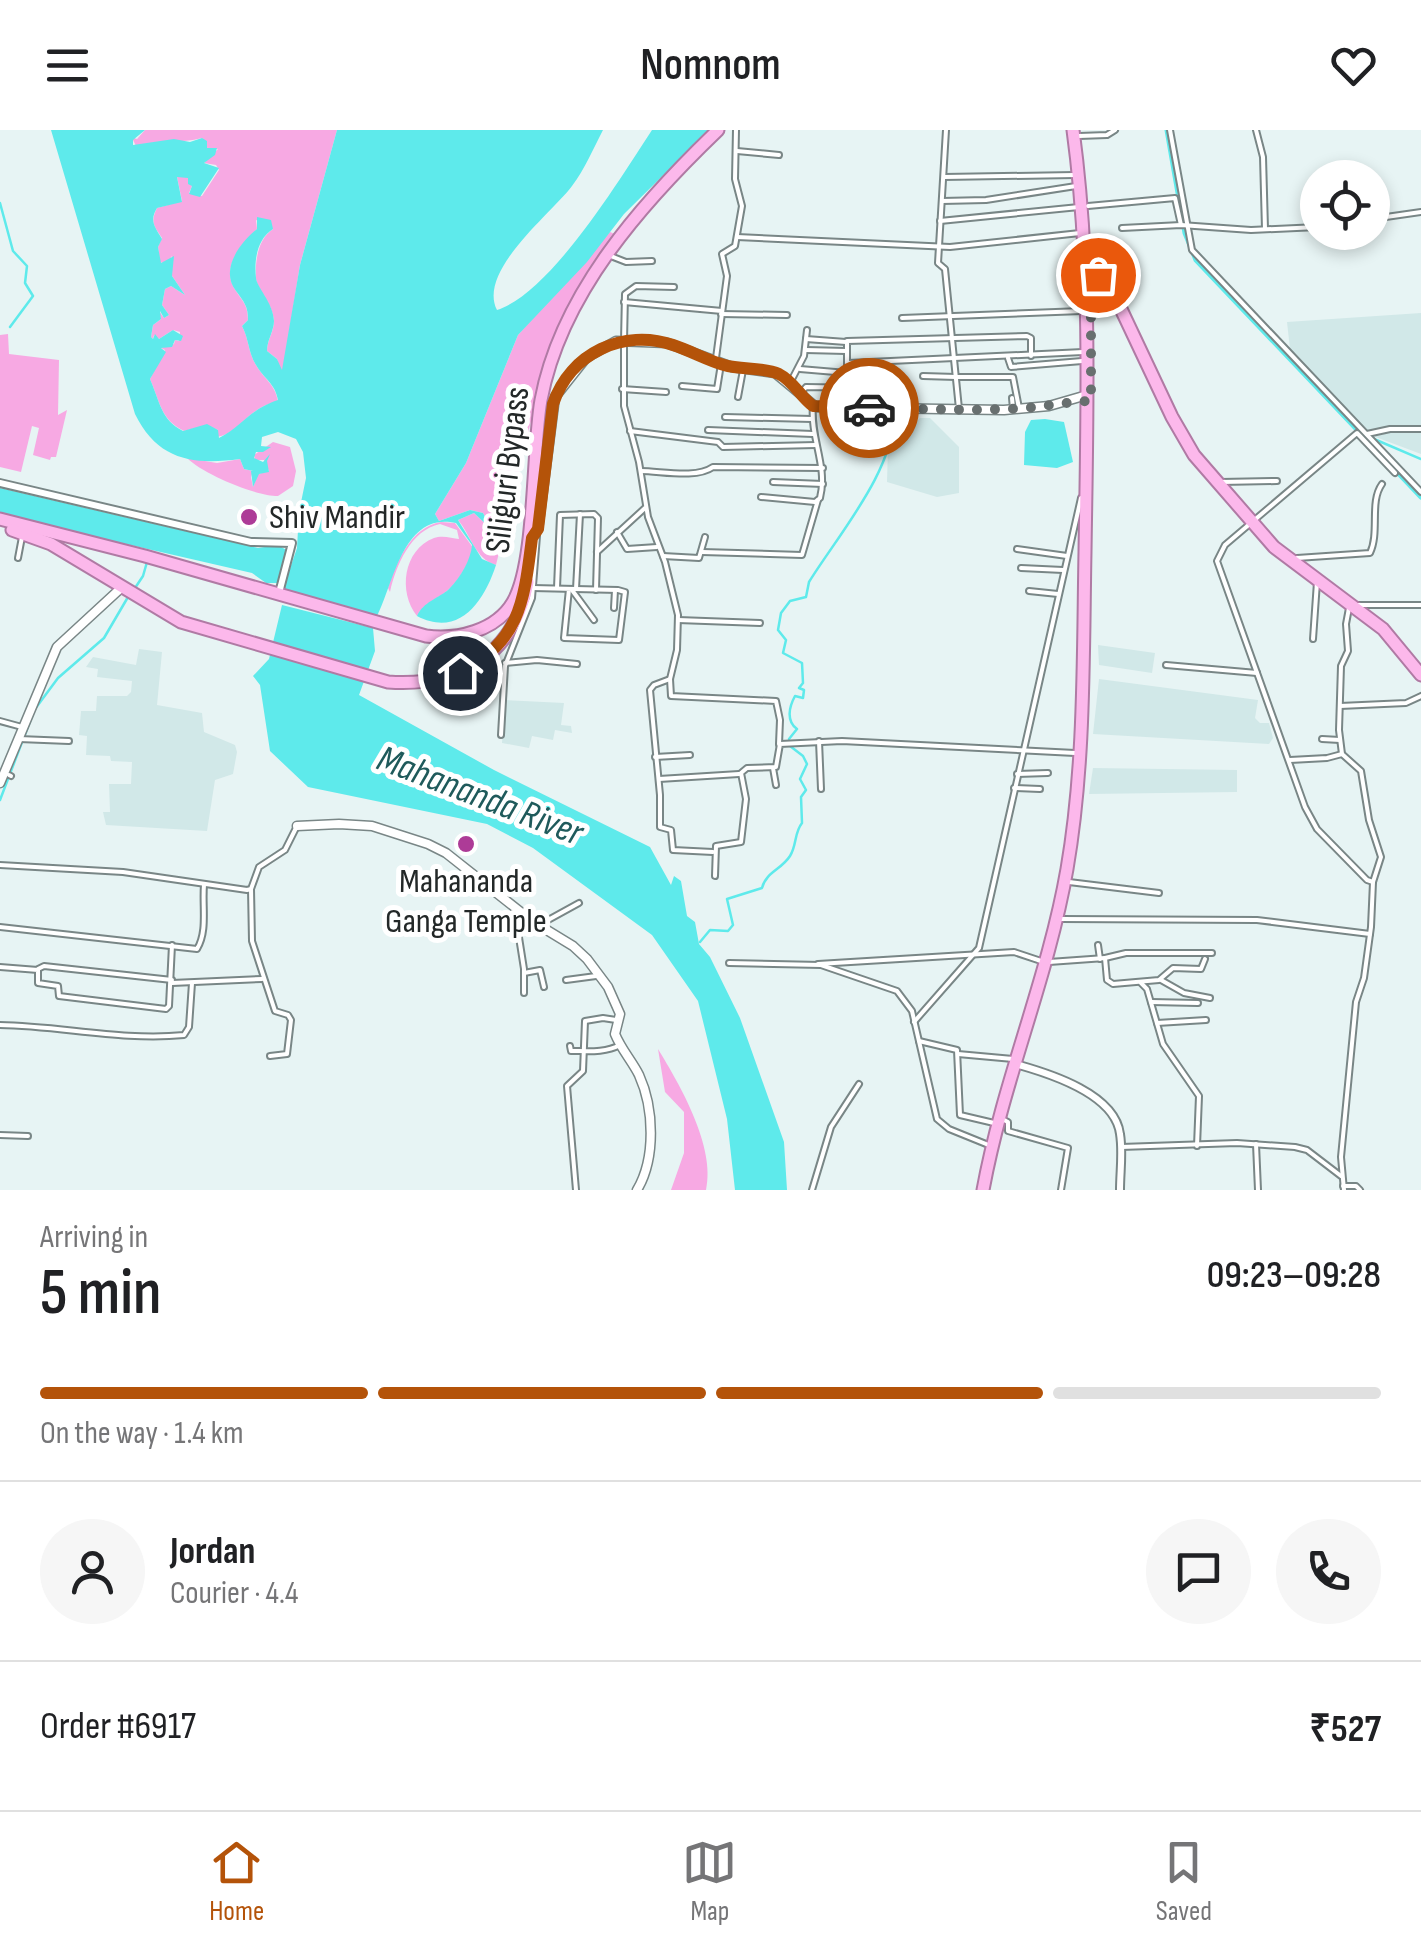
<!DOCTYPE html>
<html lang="en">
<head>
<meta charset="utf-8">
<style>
  body { margin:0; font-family:"Sofia Sans Condensed",sans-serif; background:#f6f6f6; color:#202124; height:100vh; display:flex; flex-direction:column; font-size:38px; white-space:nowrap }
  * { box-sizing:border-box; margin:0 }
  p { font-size:32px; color:#757577 }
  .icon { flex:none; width:55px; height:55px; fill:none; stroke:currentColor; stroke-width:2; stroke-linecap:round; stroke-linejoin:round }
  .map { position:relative; height:1060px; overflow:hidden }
  .details { display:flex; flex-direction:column; background:#fff; flex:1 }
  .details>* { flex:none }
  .controls { position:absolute; left:1300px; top:30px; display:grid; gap:20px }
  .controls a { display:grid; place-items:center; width:90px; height:90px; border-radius:50%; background:#fff; box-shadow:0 5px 15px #0003; font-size:50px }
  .pin { position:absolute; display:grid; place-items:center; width:85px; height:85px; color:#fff; margin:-42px; border:5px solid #fff; border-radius:50%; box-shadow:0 2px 10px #0007 }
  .courier { position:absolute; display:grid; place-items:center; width:100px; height:100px; margin:-50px; border:8px solid #b45309; border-radius:50%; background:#fff; color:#222; box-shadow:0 2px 12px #0007 }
  .head em { font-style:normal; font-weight:600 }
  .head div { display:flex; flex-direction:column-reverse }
  .head { display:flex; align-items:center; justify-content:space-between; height:170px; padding:0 40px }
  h1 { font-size:65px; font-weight:600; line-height:75px }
  .bar { display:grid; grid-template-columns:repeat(4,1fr); gap:15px 10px; align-content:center; height:120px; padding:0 40px }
  .bar i { height:12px; border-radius:8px; background:#e0e0e0 }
  .bar .current { background:#b45309 }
  .bar p { grid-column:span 4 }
  .line { display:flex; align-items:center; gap:25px; padding:0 40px; border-top:2px solid #e0e0e0 }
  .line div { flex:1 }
  .round { display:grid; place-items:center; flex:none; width:105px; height:105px; border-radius:52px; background:#f6f6f6 }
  header { display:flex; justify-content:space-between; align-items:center; height:130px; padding:0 40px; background:#fff; font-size:45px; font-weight:600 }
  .tabs { display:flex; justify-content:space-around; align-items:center; height:140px; border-top:2px solid #e0e0e0; background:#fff; font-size:28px; color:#757577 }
  .tabs a { display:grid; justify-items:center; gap:5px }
  .tabs .current { color:#b45309 }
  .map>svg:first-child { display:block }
  .built { fill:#d1e8e8 }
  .green { fill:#f7a9e3 }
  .water { fill:#5eeaeb }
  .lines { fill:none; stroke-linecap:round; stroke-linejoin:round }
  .stream { stroke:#5eeaeb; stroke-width:2.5 }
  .canal { stroke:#5eeaeb; stroke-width:5 }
  .minor-casing { stroke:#798686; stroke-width:8 }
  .tertiary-casing { stroke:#798686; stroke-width:10 }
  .secondary-casing { stroke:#798686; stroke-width:11 }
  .trunk-casing { stroke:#b07aa4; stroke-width:15 }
  .minor { stroke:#fff; stroke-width:4 }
  .tertiary { stroke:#fff; stroke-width:6 }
  .secondary { stroke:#fff; stroke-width:8 }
  .trunk { stroke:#fcb8eb; stroke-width:11 }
  .done { stroke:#686f6f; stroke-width:10; stroke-dasharray:0 18 }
  .route { stroke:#b45309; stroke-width:12 }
  .poi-dot { fill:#ad3b97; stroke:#fff; stroke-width:4 }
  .labels { text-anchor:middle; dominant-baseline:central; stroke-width:10; stroke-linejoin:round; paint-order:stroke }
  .street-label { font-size:35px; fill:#232828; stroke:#fff }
  .poi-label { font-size:35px; fill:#232828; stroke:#fff; text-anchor:start }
  .water-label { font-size:38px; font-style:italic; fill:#1f5a5b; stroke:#fff }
</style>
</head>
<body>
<header><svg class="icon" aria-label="menu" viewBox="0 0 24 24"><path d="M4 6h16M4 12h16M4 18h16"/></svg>Nomnom<svg class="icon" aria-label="heart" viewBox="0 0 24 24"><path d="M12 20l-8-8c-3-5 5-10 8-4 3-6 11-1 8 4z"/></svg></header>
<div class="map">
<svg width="1421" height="1060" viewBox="0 0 1421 1060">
  <rect width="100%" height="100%" fill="#e7f4f4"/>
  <g class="built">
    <path d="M1421,183V324L1373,306L1290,219L1287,192Z"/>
    <path d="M920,288H930L959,317V363L937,367L887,352L888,318Z"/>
    <path d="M1098,515L1155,523L1152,543L1099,535Z"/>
    <path d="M139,519L162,522L157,575L202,583L204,602L235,615L237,622L233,644L215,650L207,701L106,695L103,682H110L109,654H131L132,632L111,631L110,626L86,625L87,606L79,605L81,581H96L97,566H127L131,562L132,551L97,547L98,539L86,537L93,527L136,535Z"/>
    <path d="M1099,549L1258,570L1255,588L1260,593H1269L1273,608L1269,614L1093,604Z"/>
    <path d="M505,570L564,573L561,595L571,596L572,603L555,600L553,610L532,606L529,618L502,613Z"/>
    <path d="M1093,638L1237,640V662L1089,664Z"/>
  </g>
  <g class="green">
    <path d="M145,0H337L300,135L283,240L280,241L277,229L267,221C267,210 274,202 274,191C273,173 256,158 256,148C255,130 258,109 273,99L256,90L257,99C242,115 219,137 236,161C243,172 248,175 248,190L242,196C249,209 248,222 256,235C264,249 275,254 278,271C245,279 240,304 216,307L218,300L207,295L184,301C161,290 160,272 150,249L165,220L161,218L174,214L175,210L179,211L180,202L173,200L159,209L154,205L153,209L151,207L153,195L161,189L159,181L164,188L169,185L162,175L165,159L171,156L185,165L172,146V126L169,131L160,133L158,117L162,108C154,96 150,92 157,78L182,71L177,47H188L192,56L189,63L202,66L219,40L216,35L204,33L218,19L207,18L202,8C182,14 158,9 136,16L133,10L127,8V13L123,10L126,2H135L134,8L137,9Z"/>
    <path d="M610,102L617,105L541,250L496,435C475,429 471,405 458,390L474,383L492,400L483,383L470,380L439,391L435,384L466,333L518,205Z"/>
    <path d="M8,204L9,224L59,230L58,285L67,280L56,327H51L50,330L33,325L39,298L32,296L21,342L0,337V205Z"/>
    <path d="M273,312L290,317L296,341L293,356L278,366C255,366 203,344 187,328L217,333L240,329L244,339L253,341L251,347L253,357L258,344L269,341L264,330H255L254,325Z"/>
    <path d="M441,392L455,393L474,419C469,432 459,451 448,460C438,469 423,473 417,486C398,462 403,420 434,408C442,405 452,408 459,409L457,400L440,394C411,400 396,435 390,462L388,458C397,431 411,397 441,392Z"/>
    <path d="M658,919C680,955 716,1017 706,1060H671L684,1023V982L665,962Z"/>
  </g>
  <g class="water">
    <path d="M51,0H145L133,10V15L174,9L190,12L202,8L207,11V18H217L215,25L204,33L219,38L200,67L189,64L192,56L188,54V48L177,47L182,72L157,78C149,91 155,97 162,109L158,117L161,133L174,126L172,146L185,165L171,156L165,159L162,175L169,185L164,188L160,181L161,189L153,195L151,207L153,209L155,204L159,209L173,200L183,206L181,211L175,210L172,217L161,218L166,222L150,249C160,272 161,290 183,301L207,294L218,300L219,308C243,296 248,280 278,270C275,253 264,249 256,235C248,222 249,209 242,196L248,190C248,176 244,172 236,161C219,139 241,112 257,99V87L271,90L273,99C257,109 254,130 256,148C257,158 273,172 274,191C274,201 267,210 267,221L277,229L282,240L300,135L337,0H603C593,19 585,39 572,56C551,84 477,141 497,180C551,163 621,47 652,0H709L624,84L587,132L518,205L466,333L435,384L439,391L470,380L483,383L492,400L474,383L458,390L482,429L496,435C484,472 459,508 417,486C423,472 439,468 449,459C461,447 471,429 472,415L456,393C403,381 394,453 377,486L283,459L297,418L299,382L306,348L303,322L296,309L278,302L262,307L261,316L271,317L263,322H256L254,328L263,332L270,324L267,331L269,342L259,344L253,357L251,341H253L244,339L240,329C194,335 158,331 135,284Z"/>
    <path d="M1045,289L1064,292L1073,332L1057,338L1024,335L1025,302L1031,290Z"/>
    <path d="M0,358L258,418L278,415L288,421L281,453H266L252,443L0,385Z"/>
    <path d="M282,475L373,498L375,521L359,565L494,640L650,717L671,755L674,746L681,751L687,786L695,792L699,814L710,827L740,888L784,1012L787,1060H735L727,989L698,871L652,805L533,718L487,694L308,657L270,621L260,555L253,546L269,529Z"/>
  </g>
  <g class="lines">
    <g class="stream">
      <path d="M0,73L13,121L27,136L25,153L33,166L10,197"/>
      <path d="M1374,309L1421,329"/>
      <path d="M133,461L143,446L147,432"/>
      <path d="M35,579L58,548L104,508L128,467"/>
      <path d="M789,609L797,599C786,591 789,577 795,566L803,568L804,560L799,558L803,553L802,533L783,523L786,510L778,500L781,483L790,471L806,467L809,452C838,405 896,339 894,281"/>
      <path d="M0,670L32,586"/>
      <path d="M700,812L710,800L728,801L733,795L727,769L762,758C766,742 781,740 790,726C797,715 794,703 802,693L801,667L806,660L800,649L807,634L803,626L790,616"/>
    </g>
    <path class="canal" d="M1167,0L1185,103L1196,130L1421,367"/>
    <g class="minor-casing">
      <g id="minor">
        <path d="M946,0L938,133L945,139L959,279"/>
        <path d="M1170,0L1192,120L1421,362"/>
        <path d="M1256,0L1263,27L1265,99"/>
        <path d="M1079,6L1107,5L1115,0"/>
        <path d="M737,21L779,25"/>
        <path d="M944,47L1075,45"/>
        <path d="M942,71L986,70L1076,56"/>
        <path d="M1088,76L1175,68L1181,95"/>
        <path d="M1372,89L1421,82"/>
        <path d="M940,91L1079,77"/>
        <path d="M1122,98L1181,95L1251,100L1318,97"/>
        <path d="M737,107L950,117L1080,103"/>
        <path d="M608,125L626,132L652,131"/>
        <path d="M1110,153L1130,145"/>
        <path d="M624,172L722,181"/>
        <path d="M721,184L787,185"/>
        <path d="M902,188L1082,181"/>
        <path d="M806,209L846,212"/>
        <path d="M624,211L625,164L636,156L674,157"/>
        <path d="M624,214V276L639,332L648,387L665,432L678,485L677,520L670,549L671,566L776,571L780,590L779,614"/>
        <path d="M806,220L846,221"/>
        <path d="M716,228L727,146L722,124L735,116L742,76L735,49L736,0"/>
        <path d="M1008,228L1011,237L1082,231"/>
        <path d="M848,233L1083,222"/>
        <path d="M800,239L847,243V211L1027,206L1031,208V226"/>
        <path d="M923,246L956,247"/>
        <path d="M956,247H1013L1019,278"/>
        <path d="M790,253L804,226L807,200"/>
        <path d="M682,256L717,259L721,234"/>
        <path d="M622,259L666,262"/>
        <path d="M801,263L806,257L866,258L870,278"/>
        <path d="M738,267L743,240"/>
        <path d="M1012,268L1013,279"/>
        <path d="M725,287L812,289"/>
        <path d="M708,300L813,304"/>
        <path d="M630,301L718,312L723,317L816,315"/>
        <path d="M1367,304L1390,299H1421"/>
        <path d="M641,341C661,341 696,349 713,337L823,338"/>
        <path d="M773,352L823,354"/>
        <path d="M1221,352L1277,351"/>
        <path d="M761,367L815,372L820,368C828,336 810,308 813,276"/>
        <path d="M617,402L627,419L657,417"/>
        <path d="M1017,419L1067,426"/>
        <path d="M597,422L645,378"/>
        <path d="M702,422L802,425L818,370"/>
        <path d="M663,426L699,428L705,407"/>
        <path d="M18,428L22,407"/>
        <path d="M1297,428L1370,423C1380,402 1369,372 1382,354"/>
        <path d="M1021,438L1063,440"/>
        <path d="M533,458L618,460L625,462L619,510L564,508L569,459"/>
        <path d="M557,458L560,385L594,384L598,388L596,460"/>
        <path d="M576,459L580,384"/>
        <path d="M572,460L594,490"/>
        <path d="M1029,461L1058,464"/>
        <path d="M1357,475H1421"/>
        <path d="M614,478L615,460"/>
        <path d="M678,490L760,493"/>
        <path d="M1313,509L1317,452"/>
        <path d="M505,533L537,530L577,534"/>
        <path d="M1166,535L1257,543"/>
        <path d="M670,549L654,555L650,560L660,665V697L671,700L673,720L713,722"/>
        <path d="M1340,576L1406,573L1421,566"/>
        <path d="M0,591L22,597"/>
        <path d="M501,605L505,536L532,468L537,406"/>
        <path d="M19,609L69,611"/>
        <path d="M1322,609L1340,610"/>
        <path d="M819,611L821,659"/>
        <path d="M655,627L690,625"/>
        <path d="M1290,630L1327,628L1342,624"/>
        <path d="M773,638L776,655"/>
        <path d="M1017,644L1048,643"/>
        <path d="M9,645L11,646"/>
        <path d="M659,649L739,644"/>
        <path d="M1014,658L1040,659"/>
        <path d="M0,735L123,742L247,760L251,759L259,737L285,720L297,696"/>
        <path d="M715,746L716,716L741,712L746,669L741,643L747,638L776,637L780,614L842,611L1075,623"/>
        <path d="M1069,752L1159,763"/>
        <path d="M1373,752L1367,750L1317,699L1305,677L1217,431L1225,415L1357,303L1395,343"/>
        <path d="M251,759L252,811L275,881L288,885L291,890L287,924L270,926"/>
        <path d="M515,782L524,839V863"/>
        <path d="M1061,789L1257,790L1370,804"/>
        <path d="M539,795L579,773"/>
        <path d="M0,797L197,819C208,801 202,776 204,755"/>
        <path d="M1098,815L1100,829"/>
        <path d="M1105,828L1126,823H1212"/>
        <path d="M1049,832L1105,828L1107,850L1113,854L1159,850L1173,838L1201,839L1205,829"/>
        <path d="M729,833L821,835L897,861L912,881L937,989L949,999L991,1016"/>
        <path d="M818,834L1014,822L1041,831"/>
        <path d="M0,837L38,840V853L58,856L59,866L166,879L169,876L172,815"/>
        <path d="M38,839L44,836L172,850"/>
        <path d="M524,843L540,840L544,857"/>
        <path d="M566,850L596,846"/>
        <path d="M1161,850L1184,863L1210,868"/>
        <path d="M172,853L262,849"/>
        <path d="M1141,853L1147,859L1163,914L1199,966L1197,1016"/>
        <path d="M1151,872L1198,873"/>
        <path d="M914,892L979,818L1081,368"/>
        <path d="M1157,893L1206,890"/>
        <path d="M0,895C62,896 122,911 184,905L189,897L192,853"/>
        <path d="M919,911L957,920L960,985L994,993"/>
        <path d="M570,916L571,921C587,921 605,923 620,915"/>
        <path d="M958,924L1013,929"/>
        <path d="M1004,990L1008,992V1001L1068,1018L1061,1060"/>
        <path d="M0,1005L28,1006"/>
        <path d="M1256,1014L1258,1060"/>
        <path d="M1121,1017L1237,1013L1295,1017L1307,1020L1341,1046"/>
        <path d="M1343,1056H1356L1360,1060"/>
        <path d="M576,1060L567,956L583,941L585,891L603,888L616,890"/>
        <path d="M812,1060L831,997L859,954"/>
        <path d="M1344,1060L1341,1027L1356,872L1364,848L1371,797L1373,752L1381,727L1369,690L1361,641L1342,624L1339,600L1341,536L1348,521L1346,494L1349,478"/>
      </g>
    </g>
    <g class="tertiary-casing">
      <g id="tertiary">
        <path d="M0,353L251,412L292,413L279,463"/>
        <path d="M1019,935C1051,944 1115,964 1120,1004C1123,1022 1120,1042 1120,1060"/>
      </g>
    </g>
    <g class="secondary-casing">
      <g id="secondary">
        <path d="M532,407L538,399L555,267L586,228L616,211L667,213L732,237L775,243L816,277L1004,280L1049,276L1087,265"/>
        <path d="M0,653L57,517L121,458"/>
        <path d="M297,696L339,694L372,696L428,714L446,723L532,791L573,816L587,829L608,857L620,884L615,904C621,919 632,931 639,945C654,978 656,1028 637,1060"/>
      </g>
    </g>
    <g class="trunk-casing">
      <g id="trunk">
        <path d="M1086,114L1104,143L1172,287L1194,325L1274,417L1383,499L1421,545"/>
        <path d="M0,389L145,426L426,506C457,510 496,501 513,472C536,433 532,320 541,270C561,163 643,72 718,0"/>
        <path d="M12,400L51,414L181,492L388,552C459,557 514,526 528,452"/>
        <path d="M983,1060C1003,951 1048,848 1067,739C1085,635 1083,527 1085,422C1087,281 1092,140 1073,0"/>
      </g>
    </g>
    <use href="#minor" class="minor"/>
    <use href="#tertiary" class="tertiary"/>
    <use href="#secondary" class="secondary"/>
    <use href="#trunk" class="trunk"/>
  </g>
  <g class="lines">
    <path class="done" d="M869,278C914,278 959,281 1005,279C1034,279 1063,272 1091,271V147L1098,145"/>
    <path class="route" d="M460,543C521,511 524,470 532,408L538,399L553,274C570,223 624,198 673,215C691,221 707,230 724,235C741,240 763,237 779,244C793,251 801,267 813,276L869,278"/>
  </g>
  <g class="poi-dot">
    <circle cx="249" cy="387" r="10"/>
    <circle cx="466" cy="714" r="10"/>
  </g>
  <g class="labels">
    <g class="street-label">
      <text transform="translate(508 340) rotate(-83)">Siliguri Bypass</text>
    </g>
    <g class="poi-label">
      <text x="269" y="387">Shiv Mandir</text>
      <text x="466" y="751" text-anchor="middle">Mahananda<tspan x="466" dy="40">Ganga Temple</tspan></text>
    </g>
    <g class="water-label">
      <text transform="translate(480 666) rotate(21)">Mahananda River</text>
    </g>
  </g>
</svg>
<div class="controls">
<a><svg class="icon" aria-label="locate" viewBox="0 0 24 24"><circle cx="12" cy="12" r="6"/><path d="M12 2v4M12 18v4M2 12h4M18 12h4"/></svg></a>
</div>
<div class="pin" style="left:1098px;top:145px;background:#ea580c"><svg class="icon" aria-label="bag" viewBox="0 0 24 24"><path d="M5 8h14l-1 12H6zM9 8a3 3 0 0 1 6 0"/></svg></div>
<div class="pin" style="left:460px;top:543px;background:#1f2937"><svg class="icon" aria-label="home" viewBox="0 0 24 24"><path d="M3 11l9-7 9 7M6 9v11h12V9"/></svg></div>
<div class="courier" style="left:869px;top:278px"><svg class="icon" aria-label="car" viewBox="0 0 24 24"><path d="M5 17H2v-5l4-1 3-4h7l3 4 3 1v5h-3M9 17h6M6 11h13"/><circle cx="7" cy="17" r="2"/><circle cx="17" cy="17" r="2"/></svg></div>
</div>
<section class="details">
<div class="head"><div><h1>5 min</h1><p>Arriving in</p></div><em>09:23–09:28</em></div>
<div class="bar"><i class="current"></i><i class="current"></i><i class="current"></i><i></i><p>On the way · 1.4 km</p></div>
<div class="line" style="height:180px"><a class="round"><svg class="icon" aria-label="person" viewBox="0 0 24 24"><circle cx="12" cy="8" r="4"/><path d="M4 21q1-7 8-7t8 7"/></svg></a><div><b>Jordan</b><p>Courier · 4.4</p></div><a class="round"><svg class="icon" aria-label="chat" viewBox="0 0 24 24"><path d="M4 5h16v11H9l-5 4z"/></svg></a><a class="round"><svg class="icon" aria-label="phone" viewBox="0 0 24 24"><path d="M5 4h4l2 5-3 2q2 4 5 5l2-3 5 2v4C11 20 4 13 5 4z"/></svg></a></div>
<div class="line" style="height:130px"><div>Order #6917</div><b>₹527</b></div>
</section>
<nav class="tabs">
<a class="current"><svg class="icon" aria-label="home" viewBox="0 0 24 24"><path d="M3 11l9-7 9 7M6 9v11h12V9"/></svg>Home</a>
<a><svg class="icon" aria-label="map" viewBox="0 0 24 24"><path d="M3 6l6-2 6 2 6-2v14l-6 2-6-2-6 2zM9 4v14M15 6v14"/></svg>Map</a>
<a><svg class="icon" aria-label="saved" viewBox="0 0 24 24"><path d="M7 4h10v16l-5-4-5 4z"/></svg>Saved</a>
</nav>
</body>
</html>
